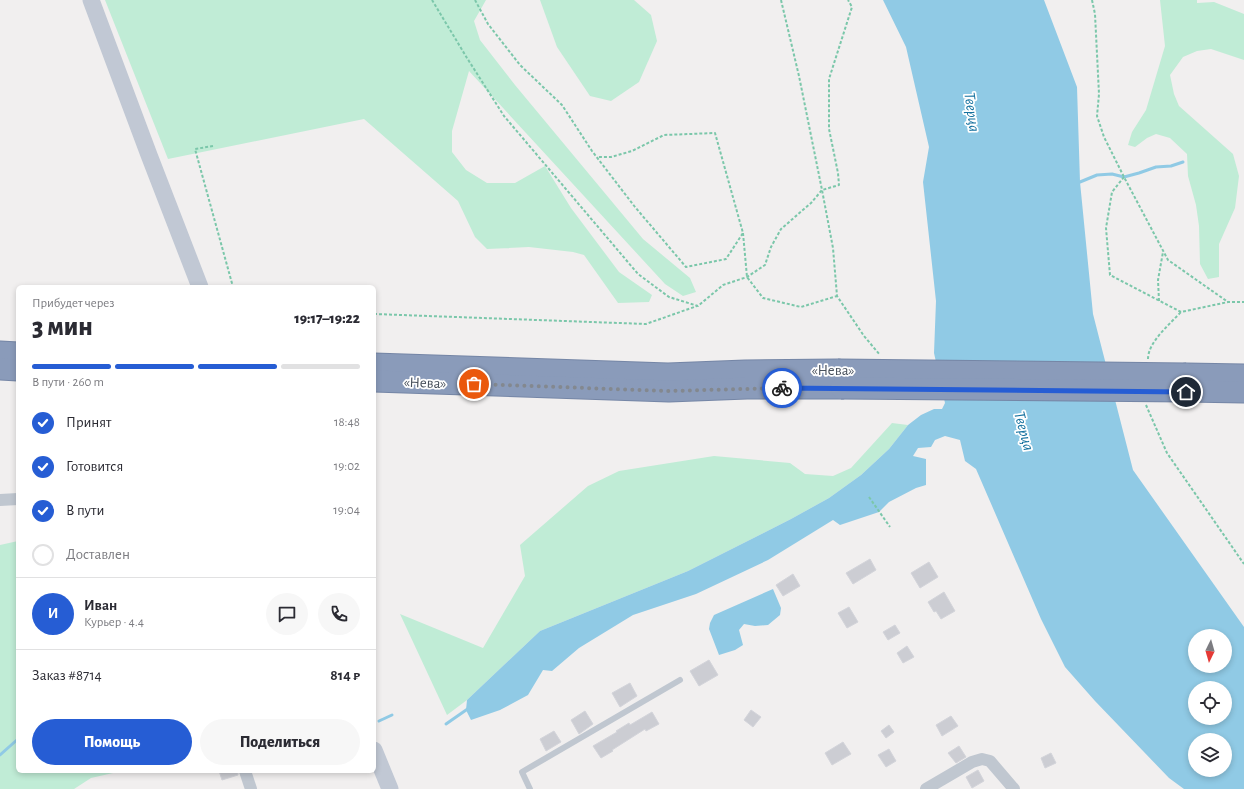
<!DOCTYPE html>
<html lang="ru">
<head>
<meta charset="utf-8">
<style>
  body { margin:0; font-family:"Alegreya Sans",sans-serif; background:#f7f7f7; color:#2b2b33; height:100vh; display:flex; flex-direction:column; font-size:15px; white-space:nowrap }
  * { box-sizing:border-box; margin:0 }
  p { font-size:13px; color:#7c7c81 }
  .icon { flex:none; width:22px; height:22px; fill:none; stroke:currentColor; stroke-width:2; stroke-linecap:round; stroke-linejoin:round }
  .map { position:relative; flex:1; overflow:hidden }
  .details { position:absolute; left:16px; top:285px; width:360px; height:488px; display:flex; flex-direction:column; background:#fff; border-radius:6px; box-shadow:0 2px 6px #0003 }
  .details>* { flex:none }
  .needle { width:26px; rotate:185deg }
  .tools { position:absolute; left:1188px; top:629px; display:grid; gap:8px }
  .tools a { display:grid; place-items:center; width:44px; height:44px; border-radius:50%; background:#fff; box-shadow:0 2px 6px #0003; font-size:20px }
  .pin { position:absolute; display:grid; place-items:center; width:34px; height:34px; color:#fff; margin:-17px; border:2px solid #fff; border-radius:50%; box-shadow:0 1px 4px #0007 }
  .courier { position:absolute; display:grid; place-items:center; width:40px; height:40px; margin:-20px; border:3px solid #265dd4; border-radius:50%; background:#fff; color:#222; box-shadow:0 1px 5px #0007 }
  .headline em { font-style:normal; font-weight:800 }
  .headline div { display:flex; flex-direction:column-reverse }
  .headline { display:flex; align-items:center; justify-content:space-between; height:68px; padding:0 16px }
  h1 { font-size:26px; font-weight:800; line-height:30px }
  .bar { display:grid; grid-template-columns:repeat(4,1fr); gap:6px 4px; align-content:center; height:48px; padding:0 16px }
  .bar i { height:5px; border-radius:3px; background:#e1e1e2 }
  .bar .selected { background:#265dd4 }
  .bar p { grid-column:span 4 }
  .line { display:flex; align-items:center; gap:10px; padding:0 16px; border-top:1px solid #e1e1e2 }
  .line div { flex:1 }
  .round { display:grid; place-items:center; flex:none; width:42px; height:42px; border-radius:21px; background:#f7f7f7 }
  ol { padding:0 16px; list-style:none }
  li { display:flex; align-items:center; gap:12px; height:44px }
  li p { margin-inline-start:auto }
  li .icon { padding:4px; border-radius:50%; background:#265dd4; color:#fff; stroke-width:4 }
  li:last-child { color:#7c7c81 }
  li i { width:22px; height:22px; border:2px solid #e1e1e2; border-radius:50% }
  .primary-button { display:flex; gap:8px; margin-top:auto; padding:8px 16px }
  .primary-button a { flex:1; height:46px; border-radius:24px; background:#265dd4; color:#fff; font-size:16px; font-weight:800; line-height:46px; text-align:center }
  .primary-button a+a { background:#f7f7f7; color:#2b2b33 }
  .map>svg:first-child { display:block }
  .green { fill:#c0ecd6 }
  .water { fill:#90cae5; fill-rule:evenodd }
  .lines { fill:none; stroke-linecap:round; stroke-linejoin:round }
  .stream { stroke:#90cae5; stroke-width:3 }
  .building { fill:#cccdd3; stroke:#d3d4da }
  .highway-casing { stroke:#7586a6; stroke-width:23 }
  .path { stroke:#7bc7aa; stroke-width:2; stroke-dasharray:3 2; stroke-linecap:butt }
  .lane { stroke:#c0c7d0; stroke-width:6 }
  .street { stroke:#c0c7d0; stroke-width:12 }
  .secondary { stroke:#c1c8d4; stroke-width:17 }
  .highway { stroke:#8a9bba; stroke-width:21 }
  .highway-bridge-casing { stroke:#7586a6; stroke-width:23; stroke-linecap:butt }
  .highway-bridge { stroke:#8a9bba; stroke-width:21 }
  .done { stroke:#83888f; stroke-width:4; stroke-dasharray:0 7.2 }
  .route { stroke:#265dd4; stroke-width:5 }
  .labels { text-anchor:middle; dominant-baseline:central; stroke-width:3.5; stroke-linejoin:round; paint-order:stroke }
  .street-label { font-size:15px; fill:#48505b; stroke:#fff }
  .water-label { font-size:16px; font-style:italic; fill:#16729f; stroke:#fff }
</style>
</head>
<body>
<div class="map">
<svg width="1244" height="789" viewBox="0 0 1244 789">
  <rect width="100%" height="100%" fill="#f1efef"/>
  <g class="green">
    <path d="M105,0H486L474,21L480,40L515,85L643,239L690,278L696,292L683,296L665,284L469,71L452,131V152L466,170L487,183H515L545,166L571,208L619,272L652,295L649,302L618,303L584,255L573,252L529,247L487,249L475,237L458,201L364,119L168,159Z"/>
    <path d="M540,0H634L651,15L657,41L639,82L611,101L590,96L557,47Z"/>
    <path d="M1160,0H1197V3L1214,2L1244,14V60L1211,49L1197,51L1183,57L1170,75L1174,94L1179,106L1233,154L1239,176L1235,208L1219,244V277L1208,279L1200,264L1199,226L1196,205L1188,176L1187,154L1170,138L1156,134L1147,138L1135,147L1128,145L1132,132L1146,110L1165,46Z"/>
    <path d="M892,423L908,425L889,449L861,475L829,498L791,519L688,571L540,631L467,700L447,715L400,614L483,648L525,576L520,545L588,486L619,471L714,456L790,463L805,474L833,476L851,468Z"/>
    <path d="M18,541V771H131L113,773L91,778L74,789H0V545Z"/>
  </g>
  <g class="water">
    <path d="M883,0H1044L1077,87L1080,182L1093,314L1133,470L1244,627V789H1184L1169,778L1095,701L1065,667L1041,619L976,469L965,461L960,440L945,436L935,440L931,447L918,448L913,456L926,459V485L916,488L889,502L879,512L840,525L833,520L768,560L696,594L633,615L579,648L552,671L543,670L528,695L500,710L471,720L466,710L467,700L540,631L688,571L791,519L829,498L861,475L889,449L908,425L921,415L934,409H942L945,403L934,353L936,301L923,182L929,147L906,47ZM1195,636H1225V666H1195ZM1195,688H1225V718H1195ZM1195,740H1225V770H1195Z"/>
    <path d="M773,589L781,608L780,615L768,625L755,626L744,624L739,630L743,645L735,650L719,655L709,629L710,623L714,615Z"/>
  </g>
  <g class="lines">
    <g class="stream">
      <path d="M1080,182L1097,175L1112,174L1124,177L1139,173L1156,167L1171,166L1183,162"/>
      <path d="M379,721L392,715"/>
      <path d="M446,724L469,708"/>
      <path d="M0,755L18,739"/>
    </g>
  </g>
  <g class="building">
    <path d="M870,559L876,570L853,584L846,573Z"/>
    <path d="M929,562L938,577L920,588L911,573Z"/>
    <path d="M793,574L800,586L783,596L776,585Z"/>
    <path d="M944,592L955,611L941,619L936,611L934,612L928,602Z"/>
    <path d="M849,607L858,622L847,628L838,613Z"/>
    <path d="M895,625L900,633L888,640L883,632Z"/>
    <path d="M907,646L914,657L903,663L897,653Z"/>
    <path d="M709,660L718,675L699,686L690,671Z"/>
    <path d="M630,683L637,696L620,707L612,693Z"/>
    <path d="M751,710L761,717L753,727L744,720Z"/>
    <path d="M585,711L593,724L579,734L571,720Z"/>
    <path d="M652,712L659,724L646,731L645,729L612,750L613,751L601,758L593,746L617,732L616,731L629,723L630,725Z"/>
    <path d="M951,716L958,726L942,736L936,725Z"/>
    <path d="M889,725L894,732L886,738L881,731Z"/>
    <path d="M554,731L561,742L546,751L540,739Z"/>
    <path d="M843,742L851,754L832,765L825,753Z"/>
    <path d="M959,746L966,757L956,763L948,753Z"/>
    <path d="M889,749L896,761L886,767L878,755Z"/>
    <path d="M1051,753L1056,763L1045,768L1041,758Z"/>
    <path d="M978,770L984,781L972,788L966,777Z"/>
    <path d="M219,771H238V775L222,780Z"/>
  </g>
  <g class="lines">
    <g class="highway-casing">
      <g id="highway">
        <path d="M0,352L18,353"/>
        <path d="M374,364L668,374L745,371L838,370"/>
        <path d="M0,369L18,370"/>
        <path d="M1186,374L1244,375"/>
        <path d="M374,381L669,391L747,388H841"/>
        <path d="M1186,391L1244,392"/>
      </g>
    </g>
    <g class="path">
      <path d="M432,0L467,58L504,116L638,274L669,297L698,306L723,285L747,277L765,265L771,247L781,229L811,203L822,190L839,185L838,173L829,129V79L852,7L848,0"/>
      <path d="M475,0L488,24L520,65L562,105L592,151L635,207L686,267L726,259L743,233L715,133L664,135L632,151L611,157H597"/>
      <path d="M781,0L799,76L822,190L833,248L837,296L864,336L880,355"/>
      <path d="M1092,0L1095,14L1099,94L1097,116L1104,137L1124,177L1168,260L1228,302"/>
      <path d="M213,146L195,149L233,287"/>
      <path d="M1124,177L1112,192L1106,228L1110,275L1181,312L1228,302H1244"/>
      <path d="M743,233L747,277L763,298L801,307L837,296"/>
      <path d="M1159,301L1158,280L1163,252"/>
      <path d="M374,314L646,324L697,306"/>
      <path d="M1148,359C1148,342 1170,324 1181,312"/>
      <path d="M1146,405L1167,453L1244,564"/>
      <path d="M869,497L890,527"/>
    </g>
    <path class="lane" d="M530,789L522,772L680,680"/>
    <g class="street">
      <path d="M0,500L18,499"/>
      <path d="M245,771L251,789"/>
      <path d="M926,789L972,762L982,759L990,761L1014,789"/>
    </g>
    <g class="secondary">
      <path d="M91,0L149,155L200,287"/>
      <path d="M374,750L390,789"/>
    </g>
    <use href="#highway" class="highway"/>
    <g class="highway-bridge-casing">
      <g id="highway-bridge">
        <path d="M838,370L1186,374"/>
        <path d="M841,388L1186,391"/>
      </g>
    </g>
    <use href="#highway-bridge" class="highway-bridge"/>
  </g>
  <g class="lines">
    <path class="done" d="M474,384L669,391L782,388"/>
    <path class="route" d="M782,388L1186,392"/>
  </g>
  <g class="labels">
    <g class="street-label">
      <text x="833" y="370">«Нева»</text>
      <text transform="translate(425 383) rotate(2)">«Нева»</text>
    </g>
    <g class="water-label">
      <text transform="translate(972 112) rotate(82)">Тверца</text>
      <text transform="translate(1024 431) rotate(75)">Тверца</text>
    </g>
  </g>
</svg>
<div class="tools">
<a><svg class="needle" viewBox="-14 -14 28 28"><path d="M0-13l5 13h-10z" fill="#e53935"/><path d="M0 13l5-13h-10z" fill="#7c7c81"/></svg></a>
<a><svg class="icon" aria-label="locate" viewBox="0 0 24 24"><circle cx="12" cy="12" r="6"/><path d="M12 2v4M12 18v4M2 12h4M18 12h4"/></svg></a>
<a><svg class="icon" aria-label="layers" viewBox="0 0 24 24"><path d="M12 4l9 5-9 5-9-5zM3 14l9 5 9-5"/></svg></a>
</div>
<div class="pin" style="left:474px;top:384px;background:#ea580c"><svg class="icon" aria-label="bag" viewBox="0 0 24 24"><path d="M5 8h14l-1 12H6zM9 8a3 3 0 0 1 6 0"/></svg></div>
<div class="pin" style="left:1186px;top:392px;background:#1f2937"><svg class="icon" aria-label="home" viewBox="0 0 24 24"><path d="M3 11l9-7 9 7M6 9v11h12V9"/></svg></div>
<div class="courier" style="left:782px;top:388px"><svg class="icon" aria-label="bike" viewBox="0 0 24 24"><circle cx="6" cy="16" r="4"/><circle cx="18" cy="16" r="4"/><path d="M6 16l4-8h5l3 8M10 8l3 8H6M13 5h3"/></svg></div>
<section class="details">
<div class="headline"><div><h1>3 мин</h1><p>Прибудет через</p></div><em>19:17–19:22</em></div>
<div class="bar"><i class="selected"></i><i class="selected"></i><i class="selected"></i><i></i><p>В пути · 260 m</p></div>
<ol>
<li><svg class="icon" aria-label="check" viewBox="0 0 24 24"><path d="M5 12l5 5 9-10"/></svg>Принят<p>18:48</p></li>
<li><svg class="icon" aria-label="check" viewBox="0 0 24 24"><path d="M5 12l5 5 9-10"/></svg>Готовится<p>19:02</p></li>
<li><svg class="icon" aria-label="check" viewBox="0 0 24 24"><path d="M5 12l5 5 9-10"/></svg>В пути<p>19:04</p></li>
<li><i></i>Доставлен</li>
</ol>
<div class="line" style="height:72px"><b class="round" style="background:#265dd4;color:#fff">И</b><div><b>Иван</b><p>Курьер · 4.4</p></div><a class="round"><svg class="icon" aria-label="chat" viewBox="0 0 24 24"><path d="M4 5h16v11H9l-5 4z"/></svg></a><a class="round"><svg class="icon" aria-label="phone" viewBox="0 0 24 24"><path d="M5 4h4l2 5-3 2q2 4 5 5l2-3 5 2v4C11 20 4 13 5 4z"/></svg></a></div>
<div class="line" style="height:52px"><div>Заказ #8714</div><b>814 ₽</b></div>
<div class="primary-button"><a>Помощь</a><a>Поделиться</a></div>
</section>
</div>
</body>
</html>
